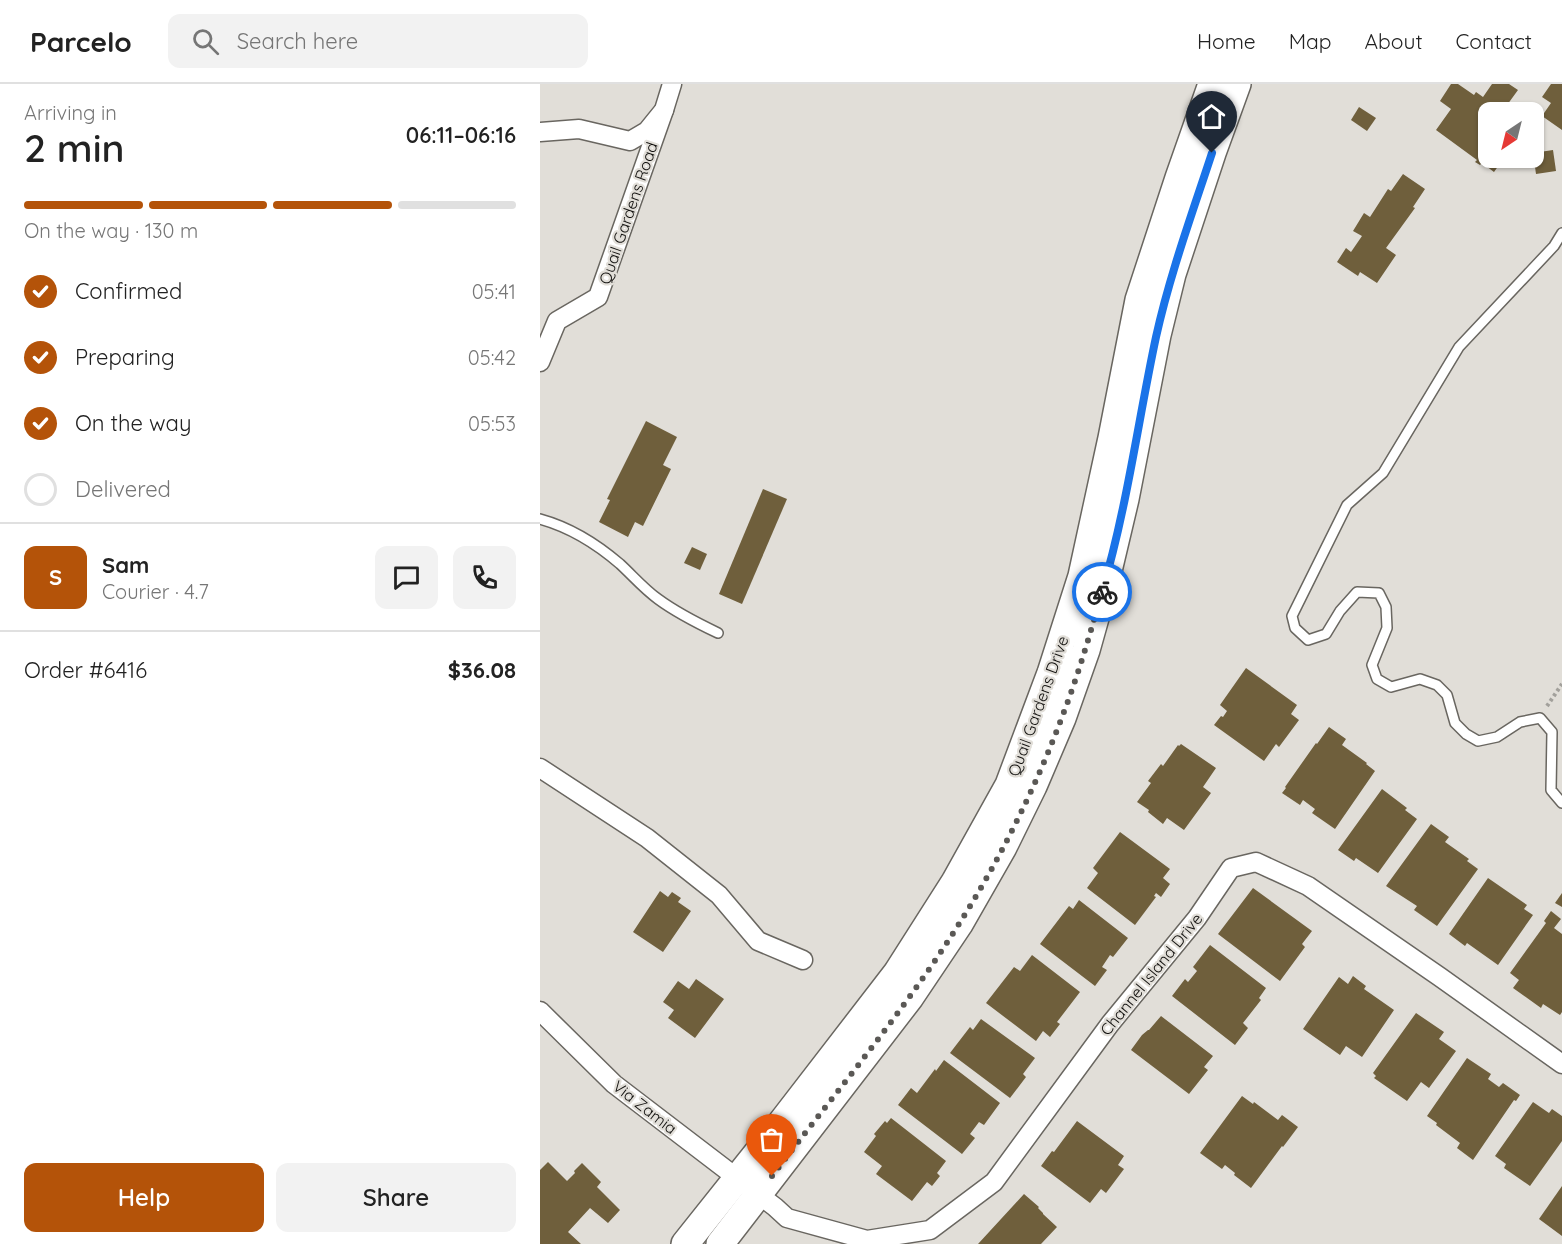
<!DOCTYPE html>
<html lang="en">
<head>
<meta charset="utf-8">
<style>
  body { margin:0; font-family:Quicksand,sans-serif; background:#f2f2f2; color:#222; height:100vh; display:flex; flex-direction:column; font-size:22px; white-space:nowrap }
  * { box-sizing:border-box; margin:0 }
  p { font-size:20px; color:#767676 }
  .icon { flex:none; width:33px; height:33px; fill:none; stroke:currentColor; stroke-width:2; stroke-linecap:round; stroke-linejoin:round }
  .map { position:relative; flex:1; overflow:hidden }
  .panel { display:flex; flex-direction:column; background:#fff; width:540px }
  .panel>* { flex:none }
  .needle { width:39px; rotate:215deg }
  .controls { position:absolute; left:938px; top:18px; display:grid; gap:12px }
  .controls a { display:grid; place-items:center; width:66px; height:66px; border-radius:12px; background:#fff; box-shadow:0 2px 4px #0004; font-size:30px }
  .pin { position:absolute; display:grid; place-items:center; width:51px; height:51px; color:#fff; margin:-62px -26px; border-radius:50% 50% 50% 0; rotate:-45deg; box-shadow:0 0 6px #0007 }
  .pin .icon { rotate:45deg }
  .courier { position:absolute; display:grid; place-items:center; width:60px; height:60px; margin:-30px; border:4px solid #1a73e8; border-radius:50%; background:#fff; color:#222; box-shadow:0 2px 8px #0007 }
  .head em { font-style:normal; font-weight:600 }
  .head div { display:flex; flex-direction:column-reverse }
  .head { display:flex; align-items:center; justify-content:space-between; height:102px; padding:0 24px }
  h1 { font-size:39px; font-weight:600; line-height:45px }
  .bar { display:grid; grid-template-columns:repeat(4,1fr); gap:9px 6px; align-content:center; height:72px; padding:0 24px }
  .bar i { height:8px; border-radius:4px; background:#e0e0e0 }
  .bar .current { background:#b45309 }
  .bar p { grid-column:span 4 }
  .line { display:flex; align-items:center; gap:15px; padding:0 24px; border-top:2px solid #e0e0e0 }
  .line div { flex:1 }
  .round { display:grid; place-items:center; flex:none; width:63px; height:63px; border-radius:12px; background:#f2f2f2 }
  ol { padding:0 24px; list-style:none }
  li { display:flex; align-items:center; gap:18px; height:66px }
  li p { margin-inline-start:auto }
  li .icon { padding:6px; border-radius:50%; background:#b45309; color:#fff; stroke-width:4 }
  li:last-child { color:#767676 }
  li i { width:33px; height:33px; border:3px solid #e0e0e0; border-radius:50% }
  .cta { display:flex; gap:12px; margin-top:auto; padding:12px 24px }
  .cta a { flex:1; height:69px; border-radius:12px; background:#b45309; color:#fff; font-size:24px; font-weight:600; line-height:69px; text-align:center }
  .cta a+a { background:#f2f2f2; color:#222 }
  header { display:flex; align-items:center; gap:36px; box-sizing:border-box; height:84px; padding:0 30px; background:#fff; border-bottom:2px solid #e0e0e0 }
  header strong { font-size:28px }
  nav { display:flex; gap:33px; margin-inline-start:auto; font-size:21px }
  .search { width:420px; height:54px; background:#f2f2f2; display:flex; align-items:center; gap:15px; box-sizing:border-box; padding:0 21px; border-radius:12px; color:#767676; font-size:22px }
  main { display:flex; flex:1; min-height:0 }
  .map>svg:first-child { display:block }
  .building { fill:#6f5f3c }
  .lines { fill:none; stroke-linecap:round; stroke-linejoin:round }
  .service-casing { stroke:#696660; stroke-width:12 }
  .minor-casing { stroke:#696660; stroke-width:21 }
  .secondary-casing { stroke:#696660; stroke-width:30 }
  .path { stroke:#a2a09b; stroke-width:4; stroke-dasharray:3 3; stroke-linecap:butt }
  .service { stroke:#fff; stroke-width:9 }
  .minor { stroke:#fff; stroke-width:18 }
  .secondary { stroke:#fff; stroke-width:27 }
  .done { stroke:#5a5855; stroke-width:6; stroke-dasharray:0 10.8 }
  .route { stroke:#1a73e8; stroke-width:8 }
  .labels { text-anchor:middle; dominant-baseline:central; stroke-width:4.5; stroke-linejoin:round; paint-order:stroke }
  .street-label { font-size:16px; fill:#11100e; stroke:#e1ded8 }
</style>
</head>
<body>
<header>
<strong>Parcelo</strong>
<div class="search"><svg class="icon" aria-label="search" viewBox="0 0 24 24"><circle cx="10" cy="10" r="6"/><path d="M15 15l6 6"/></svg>Search here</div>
<nav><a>Home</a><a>Map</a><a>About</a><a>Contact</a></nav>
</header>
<main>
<section class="panel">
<div class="head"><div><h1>2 min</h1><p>Arriving in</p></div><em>06:11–06:16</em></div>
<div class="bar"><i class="current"></i><i class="current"></i><i class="current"></i><i></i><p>On the way · 130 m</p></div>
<ol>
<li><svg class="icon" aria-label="check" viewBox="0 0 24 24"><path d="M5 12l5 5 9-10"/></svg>Confirmed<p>05:41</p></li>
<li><svg class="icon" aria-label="check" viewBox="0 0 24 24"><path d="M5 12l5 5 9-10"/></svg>Preparing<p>05:42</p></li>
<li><svg class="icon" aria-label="check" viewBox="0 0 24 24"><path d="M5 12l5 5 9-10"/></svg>On the way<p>05:53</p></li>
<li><i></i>Delivered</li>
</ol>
<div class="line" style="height:108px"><b class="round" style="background:#b45309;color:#fff">S</b><div><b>Sam</b><p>Courier · 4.7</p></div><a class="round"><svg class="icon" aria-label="chat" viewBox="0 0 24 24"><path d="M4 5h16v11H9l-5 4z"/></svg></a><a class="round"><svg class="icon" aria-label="phone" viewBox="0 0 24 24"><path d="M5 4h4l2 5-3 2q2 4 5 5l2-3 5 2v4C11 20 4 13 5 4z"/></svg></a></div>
<div class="line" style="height:78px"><div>Order #6416</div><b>$36.08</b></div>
<div class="cta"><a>Help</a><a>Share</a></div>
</section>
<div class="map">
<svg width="1022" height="1160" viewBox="0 0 1022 1160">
  <rect width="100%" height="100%" fill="#e1ded8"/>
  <g class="building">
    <path d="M911,0H918L934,11L936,8L943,13L952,0H969L978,6L962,28H948V39L944,45L948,49V74H964L954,88L942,79L940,81L935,78L937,76L896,46L911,25L900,17Z"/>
    <path d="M1011,0H1022V46L1002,32L1011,19L1002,13Z"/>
    <path d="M819,23L836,34L827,47L811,36Z"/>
    <path d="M1013,66L1016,87L996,90L993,69Z"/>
    <path d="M863,90L885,105L873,123L875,124L846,164L856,171L837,199L820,188L818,192L797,178L806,164L811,168L822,152L813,147L824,129L830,133L848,105L851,107Z"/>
    <path d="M106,337L137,353L123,381L131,385L103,442L95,438L88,453L59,438L70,416L67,415Z"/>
    <path d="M223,405L247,415L202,520L179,510Z"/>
    <path d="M152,463L167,470L160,486L144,479Z"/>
    <path d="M706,584L757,621L751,630L759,636L739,663L736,660L724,677L674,641L681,632L683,633L687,627L680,621Z"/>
    <path d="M789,643L806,655L802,661L827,679L826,680L835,687L795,745L772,729L775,725L763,716L760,721L742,709L746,704L745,703L776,659L777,660Z"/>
    <path d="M641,660L676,684L663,703L671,709L644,746L627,734L623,740L608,728L609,726L597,718L611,699L608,697L621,680L623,682L638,661L639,662Z"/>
    <path d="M842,705L867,724L865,726L877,735L838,789L816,774L814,777L798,766Z"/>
    <path d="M891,740L909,753L905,758L929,775L927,777L938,785L897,842L874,826L877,822L846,802Z"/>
    <path d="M580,748L630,785L623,794L630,800L621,813L616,809L614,812L616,813L595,841L547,804L558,789L553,784Z"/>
    <path d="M948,794L987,821L984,825L993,831L958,881L927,859L925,862L909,850Z"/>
    <path d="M713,804L772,847L762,860L765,863L740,897L678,850Z"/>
    <path d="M120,807L128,813L132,808L141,814L138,818L151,827L123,868L93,848Z"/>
    <path d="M1022,809V823L1015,819Z"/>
    <path d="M539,816L588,854L573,873L570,871L562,883L567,886L555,902L500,860L529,822L533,825Z"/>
    <path d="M1011,827L1021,835L1014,844L1022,850V928L1020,931L1003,920L1001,924L973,904L979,896L970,889L1006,839L1004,837Z"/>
    <path d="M670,861L726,904L719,914L721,916L703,939L708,944L695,961L632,912L645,895L648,898L657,887L653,883Z"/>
    <path d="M492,871L540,908L517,938L520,940L510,953L503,947L496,957L446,919L474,883L480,887Z"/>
    <path d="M813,892L826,902L824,905L854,926L822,973L806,962L800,971L763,945L799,893L808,900Z"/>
    <path d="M156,895L184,915L155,954L128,934L134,926L123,918L138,897L149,905Z"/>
    <path d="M876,929L904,948L899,955L916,967L889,1004L881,998L867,1017L834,994L836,992L833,989Z"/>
    <path d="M621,932L673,972L664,983L668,986L649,1010L591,966L602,951L608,946H609Z"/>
    <path d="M441,935L495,974L483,990L486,993L470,1014L410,969L430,943L433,946Z"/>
    <path d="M927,974L951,990L948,995L959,1003L963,999L980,1011L976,1017L974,1016L933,1076L917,1064L920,1059L896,1041L897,1039L887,1032Z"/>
    <path d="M404,976L460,1019L444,1041L439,1038L430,1050L435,1054L422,1070L358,1021L371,1004L377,1009L395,985L396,987Z"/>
    <path d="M702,1012L713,1020L714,1018L738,1036L742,1031L758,1043L743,1063L742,1062L711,1104L694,1091L695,1089L685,1081L682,1085L660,1069Z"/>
    <path d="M993,1018L1009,1029L1012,1025L1022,1032V1057L990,1102L964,1084L966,1080L955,1072Z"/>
    <path d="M351,1034L406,1077L397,1089L400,1092L392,1102L387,1098L372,1117L336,1090L342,1082L324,1068L336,1052L334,1050L345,1037L347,1039Z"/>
    <path d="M537,1037L584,1072L578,1081L584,1085L566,1109L561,1105L550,1119L501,1082L512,1067L514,1068Z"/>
    <path d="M8,1078L27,1097L35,1089L34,1087L42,1079L61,1098L57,1103L80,1126L68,1139L50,1124L28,1148L41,1160H0V1086Z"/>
    <path d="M1022,1102V1152L999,1135Z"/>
    <path d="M484,1110L499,1123L498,1124L503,1129V1130L517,1143L501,1160H438Z"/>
  </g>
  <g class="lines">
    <g class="service-casing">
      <g id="service">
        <path d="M1022,149L1014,162L919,263L843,389L807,421L752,532L755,544L768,556L786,550L800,527L817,508L839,509L846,523L847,544L832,581L837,595L851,603L880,595L897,601L907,611L915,639L926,650L938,657L957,653L980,638L1000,634L1012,648L1011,706L1022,719"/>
        <path d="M0,435C29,443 58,461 80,480C93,492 104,505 118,515C137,529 157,539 178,549"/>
      </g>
    </g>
    <g class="minor-casing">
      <g id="minor">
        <path d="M0,48L39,45L90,57L107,47L124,26L132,0"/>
        <path d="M0,278L17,237L58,213L124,26"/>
        <path d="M0,684L107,754L179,811L218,857L263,876"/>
        <path d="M0,927L74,1000L235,1123L247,1134L327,1156L390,1146L454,1098L570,940L657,834L691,784L716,778L768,802L900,893L1022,980"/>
      </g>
    </g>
    <g class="secondary-casing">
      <g id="secondary">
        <path d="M145,1160L239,1042L357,889L415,798L469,701L511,589L542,492L572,354L599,216L639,94L672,0"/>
        <path d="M180,1160L370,913L419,840L463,763L493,702L522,634L546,566L567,491L585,415L617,251L632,190L672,69L697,0"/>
      </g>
    </g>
    <path class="path" d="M1007,622L1022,600"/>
    <use href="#service" class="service"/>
    <use href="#minor" class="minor"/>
    <use href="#secondary" class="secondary"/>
  </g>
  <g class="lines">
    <path class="done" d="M232,1092C295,1009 363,929 419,840C459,777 496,703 522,633C538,592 550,550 562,508"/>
    <path class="route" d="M562,508C587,424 598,337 616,253C630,190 652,130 672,69"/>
  </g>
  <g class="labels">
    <g class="street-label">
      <text transform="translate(88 129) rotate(-71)">Quail Gardens Road</text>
      <text transform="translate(498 622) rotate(-70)">Quail Gardens Drive</text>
      <text transform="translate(611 890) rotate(-51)">Channel Island Drive</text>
      <text transform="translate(105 1023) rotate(38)">Via Zamia</text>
    </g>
  </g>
</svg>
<div class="controls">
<a><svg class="needle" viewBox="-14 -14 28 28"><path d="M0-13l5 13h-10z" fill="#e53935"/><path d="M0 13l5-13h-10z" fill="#767676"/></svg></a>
</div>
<div class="pin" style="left:232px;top:1092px;background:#ea580c"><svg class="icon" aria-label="bag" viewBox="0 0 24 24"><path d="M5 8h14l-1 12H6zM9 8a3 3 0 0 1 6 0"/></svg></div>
<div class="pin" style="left:672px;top:69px;background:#1f2937"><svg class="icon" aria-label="home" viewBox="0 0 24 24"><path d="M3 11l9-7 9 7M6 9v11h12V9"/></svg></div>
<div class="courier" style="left:562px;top:508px"><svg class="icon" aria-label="bike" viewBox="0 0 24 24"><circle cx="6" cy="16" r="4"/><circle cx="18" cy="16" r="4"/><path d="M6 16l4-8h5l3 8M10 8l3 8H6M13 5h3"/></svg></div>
</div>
</main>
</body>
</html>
